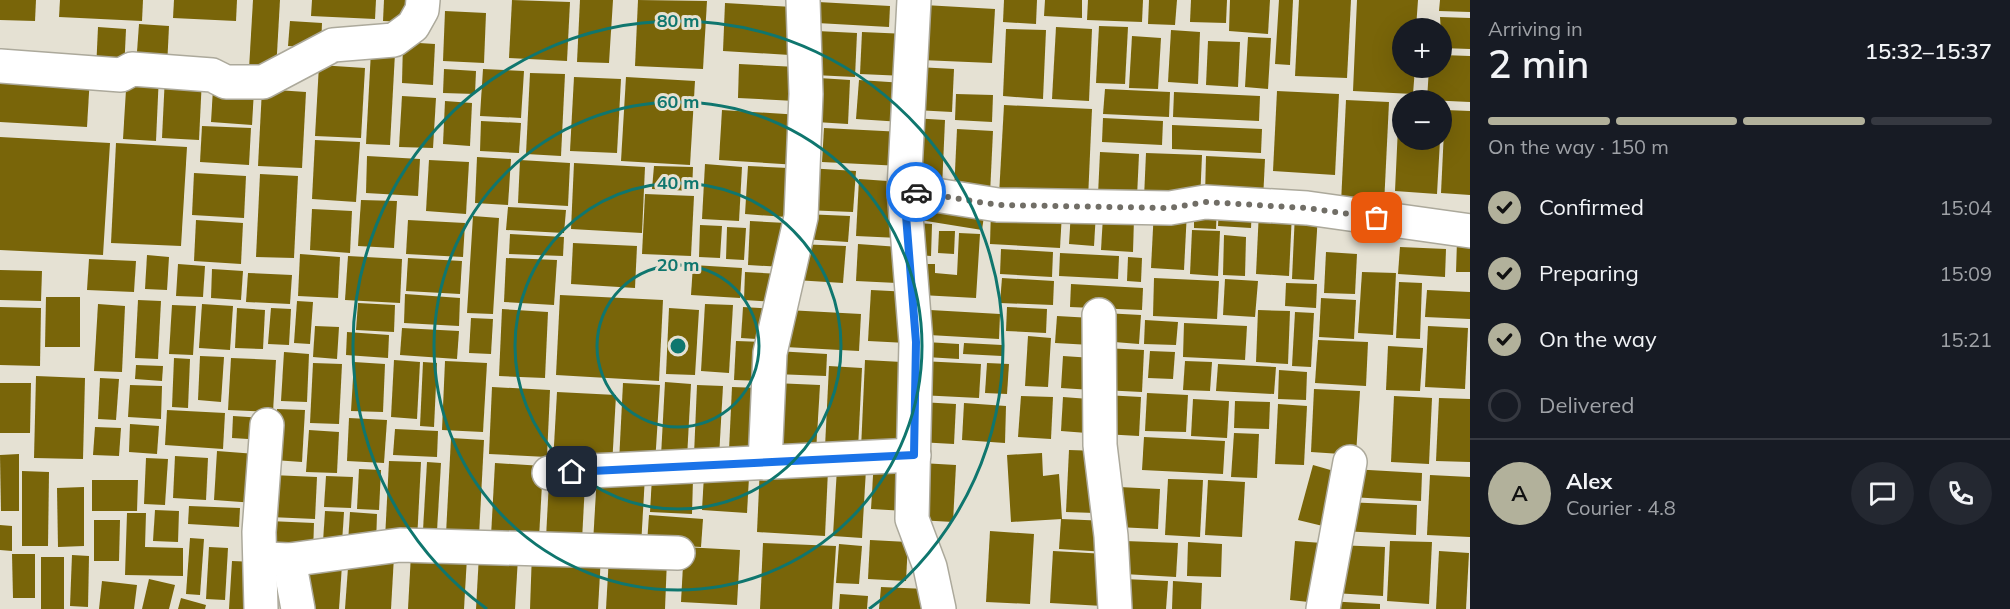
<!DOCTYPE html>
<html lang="en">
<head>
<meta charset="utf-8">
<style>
  body { margin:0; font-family:Mulish,sans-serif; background:#242831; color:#f1f3f6; height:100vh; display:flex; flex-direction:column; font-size:22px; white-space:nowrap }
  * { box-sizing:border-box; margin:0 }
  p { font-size:20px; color:#9ea1a6 }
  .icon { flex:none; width:33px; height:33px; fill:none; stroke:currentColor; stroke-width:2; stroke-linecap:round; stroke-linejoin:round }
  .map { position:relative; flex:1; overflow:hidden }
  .sheet { display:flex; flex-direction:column; background:#171b24; width:540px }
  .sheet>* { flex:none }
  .controls { position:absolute; left:1392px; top:18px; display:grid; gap:12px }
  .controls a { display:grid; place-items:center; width:60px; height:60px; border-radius:50%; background:#171b24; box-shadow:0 6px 24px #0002; font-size:30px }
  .pin { position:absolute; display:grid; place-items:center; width:51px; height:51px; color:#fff; margin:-26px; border-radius:12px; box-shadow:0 3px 9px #0006 }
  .courier { position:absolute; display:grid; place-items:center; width:60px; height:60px; margin:-30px; border:4px solid #1a73e8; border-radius:50%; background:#fff; color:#222; box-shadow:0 2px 8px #0007 }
  .headline em { font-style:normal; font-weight:600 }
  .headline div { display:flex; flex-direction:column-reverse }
  .headline { display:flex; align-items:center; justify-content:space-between; height:102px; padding:0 18px }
  h1 { font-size:39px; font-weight:600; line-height:45px }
  .bar { display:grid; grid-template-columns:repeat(4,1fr); gap:9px 6px; align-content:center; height:72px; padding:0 18px }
  .bar i { height:8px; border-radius:4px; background:#363941 }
  .bar .active { background:#b2b19b }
  .bar p { grid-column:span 4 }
  .line { display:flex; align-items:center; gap:15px; padding:0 18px; border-top:2px solid #363941 }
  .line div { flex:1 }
  .round { display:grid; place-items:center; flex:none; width:63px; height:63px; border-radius:32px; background:#242831 }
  ol { padding:0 18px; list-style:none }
  li { display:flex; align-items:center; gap:18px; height:66px }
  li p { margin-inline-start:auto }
  li .icon { padding:6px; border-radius:50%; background:#b2b19b; color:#111; stroke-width:4 }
  li:last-child { color:#9ea1a6 }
  li i { width:33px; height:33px; border:3px solid #363941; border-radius:50% }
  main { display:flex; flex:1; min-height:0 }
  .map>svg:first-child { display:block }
  .building { fill:#796509 }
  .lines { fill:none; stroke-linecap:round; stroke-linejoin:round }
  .minor-casing { stroke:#aca99b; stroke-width:36 }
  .minor { stroke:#fff; stroke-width:33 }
  .done { stroke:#716e66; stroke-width:6; stroke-dasharray:0 10.8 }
  .route { stroke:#1a73e8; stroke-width:8 }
  .ring { fill:none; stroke:#0f766e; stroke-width:3 }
  .centre { fill:#0f766e; stroke:#e5e1d3; stroke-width:3 }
  .ring-label { font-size:18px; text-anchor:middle; font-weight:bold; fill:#0f766e; stroke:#e5e1d3; stroke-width:6; stroke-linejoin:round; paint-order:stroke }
</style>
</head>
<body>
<main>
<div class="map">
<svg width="1470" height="609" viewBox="0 0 1470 609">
  <rect width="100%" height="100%" fill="#e5e1d3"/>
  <g class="building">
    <path d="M0,0H36L35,21L0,20Z"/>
    <path d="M60,0H143L142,21L59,17Z"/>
    <path d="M174,0H237L236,21L173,18Z"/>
    <path d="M253,0H280L276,71L249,69Z"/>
    <path d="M312,0H376L375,19L311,16Z"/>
    <path d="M384,0H410L409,22L383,21Z"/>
    <path d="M512,0L570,2L567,61L509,58Z"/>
    <path d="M580,0H613L609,63L577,62Z"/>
    <path d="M638,0L707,1L703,69L635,66Z"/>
    <path d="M1004,0H1037L1036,24L1003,22Z"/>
    <path d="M1045,0H1082V18L1044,16Z"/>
    <path d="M1088,0H1143L1142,22L1087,20Z"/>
    <path d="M1149,0H1177L1175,25L1148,24Z"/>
    <path d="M1191,0H1227L1226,23L1190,22Z"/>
    <path d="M1230,0H1270L1268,34L1229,31Z"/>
    <path d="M1279,0H1293L1290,65L1275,64Z"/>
    <path d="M1299,0H1351L1347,78L1295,76Z"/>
    <path d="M1357,0H1418L1416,28H1402V68H1415L1413,94L1353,91Z"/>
    <path d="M1440,0H1470V12L1439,11Z"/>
    <path d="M818,2L890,6L889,27L817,23Z"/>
    <path d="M725,3L793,7L790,55L723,51Z"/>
    <path d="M924,5L995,9L992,63L921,60Z"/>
    <path d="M445,11L486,13L484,63L443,61Z"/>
    <path d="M1440,17L1470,18V49L1442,48Z"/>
    <path d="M290,21L322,23L321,48L288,46Z"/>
    <path d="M139,24L169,26L167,67L136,66Z"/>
    <path d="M1099,26L1128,27L1125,84L1096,83Z"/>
    <path d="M98,27L126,29L124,72L96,71Z"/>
    <path d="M1056,27L1092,29L1089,101L1052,99Z"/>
    <path d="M1006,29L1046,30L1043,99L1003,96Z"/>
    <path d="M1171,30L1200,32L1198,84L1168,82Z"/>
    <path d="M817,31L857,33L855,77L814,75Z"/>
    <path d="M862,32L907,34L905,76L860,74Z"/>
    <path d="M1132,36L1161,38L1158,89L1129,88Z"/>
    <path d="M1248,37L1271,38L1268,89L1245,87Z"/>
    <path d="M1208,41L1240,42L1238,87L1206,85Z"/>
    <path d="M403,42L435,44L433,85L402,83Z"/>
    <path d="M371,51L395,53L390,145L366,144Z"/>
    <path d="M1442,55L1470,56V102L1427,100L1429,68H1442Z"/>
    <path d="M739,64L797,67L795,101L738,98Z"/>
    <path d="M319,65L365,68L361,138L315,136Z"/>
    <path d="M917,67L954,69L952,112L915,110Z"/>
    <path d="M444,69L476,71L475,94L443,93Z"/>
    <path d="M483,69L524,71L521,118L480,116Z"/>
    <path d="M127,73L159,74L156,141L123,139Z"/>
    <path d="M530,73L565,74L561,156L526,154Z"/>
    <path d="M90,76L87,127L0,122V79Z"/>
    <path d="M165,76L202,78L199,140L162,138Z"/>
    <path d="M574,77L621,79L617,153L570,151Z"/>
    <path d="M626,77L695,81L690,165L621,161Z"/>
    <path d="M819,78L850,80L848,124L816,122Z"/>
    <path d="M859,80L904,83L902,122L856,119Z"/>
    <path d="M213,89L254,90L252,125L211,122Z"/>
    <path d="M262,89L306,92L302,168L258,166Z"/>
    <path d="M1105,89L1170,92L1169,117L1103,114Z"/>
    <path d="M1277,91L1339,94L1335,175L1273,171Z"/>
    <path d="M1174,92L1260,96L1259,121L1173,117Z"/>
    <path d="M956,94L993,95L992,122L955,120Z"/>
    <path d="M402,96L436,98L433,148L399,147Z"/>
    <path d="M1346,100L1389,102L1384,205L1341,203Z"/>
    <path d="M445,101L472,103L470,146L443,144Z"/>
    <path d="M1004,105L1092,109L1088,199L999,195Z"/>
    <path d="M1399,106H1402V140H1440L1437,194L1395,191Z"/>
    <path d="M722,110L801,115L798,165L719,160Z"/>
    <path d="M1445,110L1470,111V195L1441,193Z"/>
    <path d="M912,118L945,120L942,188L909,186Z"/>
    <path d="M1103,118L1163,121L1162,145L1102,142Z"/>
    <path d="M481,121L521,123L519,153L480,151Z"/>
    <path d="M1172,125L1262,129L1261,153L1172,149Z"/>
    <path d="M202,126L251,128L249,165L200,162Z"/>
    <path d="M824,128L903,132L901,166L822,162Z"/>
    <path d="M957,129L993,131L990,194L954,192Z"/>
    <path d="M0,137L110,143L103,255L0,250Z"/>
    <path d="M315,140L360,142L356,202L312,199Z"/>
    <path d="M116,143L187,147L181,246L111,243Z"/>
    <path d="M1100,152L1139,154L1137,197L1098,195Z"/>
    <path d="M1146,153L1202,155L1200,201L1144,198Z"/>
    <path d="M367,156L420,159L418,196L366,193Z"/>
    <path d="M1206,156L1265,159L1263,200L1205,197Z"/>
    <path d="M477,157L511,159L508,205L475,203Z"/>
    <path d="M429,160L469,162L466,214L426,211Z"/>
    <path d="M520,160L570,163L568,206L518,203Z"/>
    <path d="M574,163L645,167L642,233L571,229Z"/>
    <path d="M705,164L742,167L739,221L702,219Z"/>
    <path d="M654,166L693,167L692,191L652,189Z"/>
    <path d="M748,166L788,168L786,217L745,214Z"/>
    <path d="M807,168L856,171L853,212L804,210Z"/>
    <path d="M194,173L246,176L244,218L192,215Z"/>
    <path d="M260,174L298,176L294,258L256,257Z"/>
    <path d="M859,179L902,182L899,238L856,236Z"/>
    <path d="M645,194L694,196L691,256L642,254Z"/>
    <path d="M923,199L985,209L982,230L920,220Z"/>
    <path d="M361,200L397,201L394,248L358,246Z"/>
    <path d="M1194,205H1217L1216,229L1194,228Z"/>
    <path d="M1219,206L1252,208L1251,228L1218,226Z"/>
    <path d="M508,207L566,210L564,233L506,230Z"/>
    <path d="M312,209L352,211L350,253L310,250Z"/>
    <path d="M991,209L1062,213L1060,248L990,244Z"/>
    <path d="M1154,209L1187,211L1184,270L1151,268Z"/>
    <path d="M1071,211L1096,212L1094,246L1069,244Z"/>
    <path d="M1259,211L1292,213L1289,276L1256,274Z"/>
    <path d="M1295,213L1318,214L1314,280L1292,279Z"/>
    <path d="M804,214L850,216L848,242L803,239Z"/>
    <path d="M473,216L499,218L493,314L467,313Z"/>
    <path d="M1103,216L1134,218L1133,252L1101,250Z"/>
    <path d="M196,220L243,223L241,264L194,261Z"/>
    <path d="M408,220L465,223L463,257L406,254Z"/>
    <path d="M750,221L786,223L784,267L748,265Z"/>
    <path d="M918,223L932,224L931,256L916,255Z"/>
    <path d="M700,225L722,226L720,258L699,257Z"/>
    <path d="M727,227L746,228L744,260L726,259Z"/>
    <path d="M1192,230L1220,231L1218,276L1190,274Z"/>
    <path d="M939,231H955L954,254L938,253Z"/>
    <path d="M959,233L980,234L976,298L921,295L922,264H935V273L957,275Z"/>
    <path d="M510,234L564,237L563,256L509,254Z"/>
    <path d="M1224,235L1246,237L1245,276L1223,275Z"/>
    <path d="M1457,241L1470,242V272H1456Z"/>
    <path d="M573,243L637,246L635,288L571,284Z"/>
    <path d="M797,244L846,246L843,283L795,280Z"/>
    <path d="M858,244L899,247L897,283L856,281Z"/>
    <path d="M1400,247L1446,249L1445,277L1398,274Z"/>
    <path d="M1001,249L1053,252L1052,277L1000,274Z"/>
    <path d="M1326,252L1357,254L1355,294L1324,293Z"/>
    <path d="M1060,253L1119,256L1118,279L1059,276Z"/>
    <path d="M300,254L340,257L338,298L298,296Z"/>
    <path d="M147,255L169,257L167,290L145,289Z"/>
    <path d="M348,256L402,259L400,303L345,300Z"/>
    <path d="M1128,257L1142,258L1141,282L1127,281Z"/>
    <path d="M408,258L462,261L460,294L406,291Z"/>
    <path d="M506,258L557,260L554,305L504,302Z"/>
    <path d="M89,259L136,261L134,292L87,290Z"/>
    <path d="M178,264L205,266L203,297L176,296Z"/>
    <path d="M693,265L742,268L740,298L691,295Z"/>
    <path d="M212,269L243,271L241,300L211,298Z"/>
    <path d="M0,270L42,271L41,301L0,300Z"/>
    <path d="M745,272L780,274L778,302L744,300Z"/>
    <path d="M1362,272L1396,273L1393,335L1358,333Z"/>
    <path d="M248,273L292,275L290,304L246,302Z"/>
    <path d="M1002,278L1054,281L1053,305L1000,303Z"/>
    <path d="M1154,278L1219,281L1217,319L1153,316Z"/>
    <path d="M1225,279L1258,281L1255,317L1223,315Z"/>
    <path d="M1399,282L1422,283L1420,339L1396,338Z"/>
    <path d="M1286,283L1317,284L1316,308L1285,306Z"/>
    <path d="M1071,284L1143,288L1142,310L1070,307Z"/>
    <path d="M871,290L910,292L907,343L868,341Z"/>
    <path d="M1427,290L1470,292V319L1425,317Z"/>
    <path d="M405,294L460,298L459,326L404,323Z"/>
    <path d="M560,295L663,300L659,381L556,375Z"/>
    <path d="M46,297H80V347H45Z"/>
    <path d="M1321,298L1356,300L1354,339L1319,337Z"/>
    <path d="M138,300L161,301L158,359L135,358Z"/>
    <path d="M297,301L313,302L310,344L294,343Z"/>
    <path d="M358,303L395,305L394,332L356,330Z"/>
    <path d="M98,304L125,306L122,372L94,371Z"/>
    <path d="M202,304L233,306L230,350L199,348Z"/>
    <path d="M705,304L733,305L729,373L701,371Z"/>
    <path d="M172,305L196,306L193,355L169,354Z"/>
    <path d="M0,307L41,308L40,366L0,365Z"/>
    <path d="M743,307L774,309L773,340L741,338Z"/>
    <path d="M1007,307L1047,309L1046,333L1006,331Z"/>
    <path d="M237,308L265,310L263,349L235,348Z"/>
    <path d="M271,308L291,309L289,345L268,344Z"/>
    <path d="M669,308L699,310L695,375L666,374Z"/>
    <path d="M502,309L548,312L545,378L499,376Z"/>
    <path d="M787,310L861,314L859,351L785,347Z"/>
    <path d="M930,310L1000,314L999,339L929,335Z"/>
    <path d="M1258,310L1290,311L1288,364L1256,362Z"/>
    <path d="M1295,312L1314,313L1311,367L1292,366Z"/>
    <path d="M1104,313L1141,315L1139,344L1102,341Z"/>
    <path d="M1057,316L1092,318L1091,345L1055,343Z"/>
    <path d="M471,318L493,319L491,354L469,353Z"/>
    <path d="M1145,320L1178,322L1176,345L1144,344Z"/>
    <path d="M1184,323L1247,326L1245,360L1183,357Z"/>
    <path d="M315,326L339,327L337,359L313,357Z"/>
    <path d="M1428,326L1468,328L1465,389L1425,387Z"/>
    <path d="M402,328L459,331L457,359L400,355Z"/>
    <path d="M347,332L389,335L388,358L346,355Z"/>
    <path d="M1028,336L1051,338L1048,387L1025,386Z"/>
    <path d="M1318,340L1368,342L1366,386L1315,383Z"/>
    <path d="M736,341L768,342L766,381L734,380Z"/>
    <path d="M926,342L959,344V359L926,357Z"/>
    <path d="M964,343L1002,345V356L963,354Z"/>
    <path d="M1388,346L1423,348L1420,391L1386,390Z"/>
    <path d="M1104,348L1144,350L1142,392L1102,390Z"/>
    <path d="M776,351L827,354L826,376L775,374Z"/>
    <path d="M1150,351L1175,352L1173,379L1148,378Z"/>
    <path d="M284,352L309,354L307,402L281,401Z"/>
    <path d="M200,356L224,357L221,402L198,400Z"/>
    <path d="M1063,356L1093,358L1092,390L1061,388Z"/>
    <path d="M174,358L190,359L188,408L172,407Z"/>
    <path d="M231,358L276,360L273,412L228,410Z"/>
    <path d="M394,360L420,362L417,419L391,417Z"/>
    <path d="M865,360L902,362L897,450L861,449Z"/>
    <path d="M445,361L487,363L483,432L442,430Z"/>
    <path d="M921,361L981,364L979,398L919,395Z"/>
    <path d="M1185,361L1212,362L1210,391L1183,390Z"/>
    <path d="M354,362L385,364L383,412L351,411Z"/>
    <path d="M423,362L437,363L434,427L420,426Z"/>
    <path d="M313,363L342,364L339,424L310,423Z"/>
    <path d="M987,363L1009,364L1007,394L985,393Z"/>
    <path d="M1218,364L1276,367L1274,394L1216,391Z"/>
    <path d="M136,365L163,366L162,381L135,379Z"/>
    <path d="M829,366L862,368L858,449L825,447Z"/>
    <path d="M1279,370L1307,372L1306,400L1278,399Z"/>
    <path d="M36,376L85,378L83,459L34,458Z"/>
    <path d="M100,378L119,379L116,420L98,419Z"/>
    <path d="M665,382L691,384L687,458L661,456Z"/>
    <path d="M0,383H31L30,433H0Z"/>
    <path d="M623,383L660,385L655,464L619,462Z"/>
    <path d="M774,383L820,385L816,452L770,449Z"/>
    <path d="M130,385L162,386L161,419L128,417Z"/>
    <path d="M697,385L723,386L719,457L694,455Z"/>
    <path d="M492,387L550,390L547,457L489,454Z"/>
    <path d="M732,387L760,388L756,452L729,450Z"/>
    <path d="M1314,389L1360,391L1356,455L1311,452Z"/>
    <path d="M557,392L616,395L612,466L553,463Z"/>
    <path d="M1147,393L1188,395L1186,432L1145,431Z"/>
    <path d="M1105,395L1141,397L1139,436L1103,434Z"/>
    <path d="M1021,396L1053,397L1051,439L1018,437Z"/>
    <path d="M1394,396L1432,398L1429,464L1391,462Z"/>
    <path d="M1063,397L1089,399L1087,433L1061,431Z"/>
    <path d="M1439,398L1470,399V462L1436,461Z"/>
    <path d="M1193,399L1229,401L1227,438L1191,436Z"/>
    <path d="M1235,401L1270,402L1269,429L1234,428Z"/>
    <path d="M920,402L956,404L954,444L918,442Z"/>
    <path d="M964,403L1006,406L1005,443L962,440Z"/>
    <path d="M1278,404L1307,406L1304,465L1275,464Z"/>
    <path d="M277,409L305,410L302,462L274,460Z"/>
    <path d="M167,410L225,413L223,449L165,445Z"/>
    <path d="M233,416L266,418L265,440L232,438Z"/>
    <path d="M349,418L387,420L384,463L347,461Z"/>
    <path d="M130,424L159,426L157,454L129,452Z"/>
    <path d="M95,427L121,428L119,456L93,455Z"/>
    <path d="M395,429L438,431L437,457L393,455Z"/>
    <path d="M309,430L339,432L337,473L306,472Z"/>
    <path d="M1234,433L1259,434L1257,478L1231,477Z"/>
    <path d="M1144,437L1225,441L1223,474L1142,470Z"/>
    <path d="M451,438L484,440L479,536L446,534Z"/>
    <path d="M1069,450L1099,451L1095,513L1066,512Z"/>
    <path d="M217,451L257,454L255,503L214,500Z"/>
    <path d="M1042,453L1043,476L1059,474L1062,519L1011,522L1007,455Z"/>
    <path d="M19,454V511H1L0,455Z"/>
    <path d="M175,456L208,458L206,500L173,498Z"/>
    <path d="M146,458L168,459L165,505L144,504Z"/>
    <path d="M874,460L909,462L906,511L871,509Z"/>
    <path d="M389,461L421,462L417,541L385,539Z"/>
    <path d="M427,462L441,463L437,531L423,530Z"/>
    <path d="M495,463L543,466L539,538L491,536Z"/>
    <path d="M921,463L956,465L953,522L918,520Z"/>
    <path d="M1313,465L1341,473L1327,527L1298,520Z"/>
    <path d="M760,466L828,470L825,536L757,532Z"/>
    <path d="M837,468L866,469L862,538L833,536Z"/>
    <path d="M359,469L381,470L379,510L357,509Z"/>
    <path d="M1351,469L1422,473L1421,501L1350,497Z"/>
    <path d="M22,471L49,472L48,546H22Z"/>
    <path d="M597,474L645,476L641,546L593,543Z"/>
    <path d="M272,475L317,477L315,519L270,517Z"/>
    <path d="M704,475L749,477L747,513L702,510Z"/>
    <path d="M1430,475L1470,477V537L1427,535Z"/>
    <path d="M326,476L353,477L351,508L324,507Z"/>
    <path d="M652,477L693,479L692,514L650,512Z"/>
    <path d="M1168,479L1203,480L1200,537L1165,535Z"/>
    <path d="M92,480H138L137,511H92Z"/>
    <path d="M1208,480L1245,482L1242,537L1205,535Z"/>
    <path d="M549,481L585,483L582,540L546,538Z"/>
    <path d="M84,487V546L58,547L57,488Z"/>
    <path d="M1119,487L1160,489L1158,529L1117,527Z"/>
    <path d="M1343,502L1417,505L1416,535L1342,531Z"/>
    <path d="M189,506L240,508L239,527L188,524Z"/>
    <path d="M155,510L179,511L178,542L153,541Z"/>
    <path d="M325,511L344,512L342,543L323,542Z"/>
    <path d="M350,512L377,514L376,544L348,543Z"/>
    <path d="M127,513H146L145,547L183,548V576L125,575Z"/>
    <path d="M649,515L703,519L701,547L647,544Z"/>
    <path d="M1061,519L1108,521L1107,552L1059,549Z"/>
    <path d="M94,520H120L119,561H94Z"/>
    <path d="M269,521L314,523L313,553L268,551Z"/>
    <path d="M0,525L12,526V551L0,550Z"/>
    <path d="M990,531L1034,534L1030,604L986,602Z"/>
    <path d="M190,538L204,539L200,595L186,594Z"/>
    <path d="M870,540L908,542L906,581L868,579Z"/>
    <path d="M1125,541L1178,543L1176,577L1124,574Z"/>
    <path d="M1295,541L1322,543L1318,603L1290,600Z"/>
    <path d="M1390,541L1432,542L1429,604L1387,601Z"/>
    <path d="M1188,542L1222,544L1221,577L1187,576Z"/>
    <path d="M763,543L836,546L832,609H760Z"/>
    <path d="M839,544L862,546L859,584L836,583Z"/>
    <path d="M1336,545L1385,547L1383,596L1334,593Z"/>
    <path d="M209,547L228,548L225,600L206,599Z"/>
    <path d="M684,547L740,550L737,605L681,602Z"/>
    <path d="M1053,551L1106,554L1103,606L1050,603Z"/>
    <path d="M1439,551L1469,553L1466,609H1436Z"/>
    <path d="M532,552L601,556L598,609H530Z"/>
    <path d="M12,554H35V598H13Z"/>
    <path d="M349,554L394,556L391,609H345Z"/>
    <path d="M411,554L467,557L464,609H408Z"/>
    <path d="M72,555L89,556L88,607L70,606Z"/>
    <path d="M479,555L518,557L515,609H476Z"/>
    <path d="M609,556L667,559L665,609H606Z"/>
    <rect x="41" y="557" width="23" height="52"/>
    <path d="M232,561L257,562L254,609H229Z"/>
    <path d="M307,563L342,565L339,609H304Z"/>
    <path d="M149,579L175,585L169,609H142Z"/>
    <path d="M1124,579L1168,581L1166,609H1122Z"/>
    <path d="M102,581L137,585L134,609H99Z"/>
    <path d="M1173,581L1202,583L1201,609H1172Z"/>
    <path d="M881,587L926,589L925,609H879Z"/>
    <path d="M840,594L868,596L867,609H839Z"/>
    <path d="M181,598L206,605L205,609H178Z"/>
    <path d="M1327,601L1380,604V609H1326Z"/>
  </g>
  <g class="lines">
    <g class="minor-casing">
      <g id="minor">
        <path d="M914,0L904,190L916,342L912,519L930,567L939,609"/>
        <path d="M0,66L121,75L132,69L212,75L226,82H263L333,45L394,40L413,26L422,10L423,0"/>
        <path d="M904,190L998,205L1170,208L1205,202L1307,208L1470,231"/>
        <path d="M1099,315L1100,445L1111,536L1115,609"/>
        <path d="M765,463L770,353L801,217L806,94L803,0"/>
        <path d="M549,473L914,455"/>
        <path d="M268,559L289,560L298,609"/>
        <path d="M289,560L400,545L678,553"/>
        <path d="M261,609L259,532L267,425"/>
        <path d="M1323,609L1350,462"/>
      </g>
    </g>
    <use href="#minor" class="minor"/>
  </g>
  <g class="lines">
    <path class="done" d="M916,192L998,205L1170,208L1205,202L1306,208L1377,218"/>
    <path class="route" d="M572,472L914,455L916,342L904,190L916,192"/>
  </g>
  <g class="ring">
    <circle cx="678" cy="346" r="81"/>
    <circle cx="678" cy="346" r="163"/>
    <circle cx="678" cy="346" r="244"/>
    <path d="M487 609A325 325 0 1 1 869 609"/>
  </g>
  <circle cx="678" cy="346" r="9" class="centre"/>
  <g class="ring-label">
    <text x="678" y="27">80 m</text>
    <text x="678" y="108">60 m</text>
    <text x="678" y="189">40 m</text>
    <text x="678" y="271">20 m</text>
  </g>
</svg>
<div class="controls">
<a>+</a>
<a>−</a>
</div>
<div class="pin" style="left:1377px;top:218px;background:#ea580c"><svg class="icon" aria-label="bag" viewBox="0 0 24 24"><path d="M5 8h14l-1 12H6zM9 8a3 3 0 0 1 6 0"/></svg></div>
<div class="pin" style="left:572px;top:472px;background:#1f2937"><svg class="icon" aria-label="home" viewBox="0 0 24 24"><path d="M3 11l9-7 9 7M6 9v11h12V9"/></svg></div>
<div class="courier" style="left:916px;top:192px"><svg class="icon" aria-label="car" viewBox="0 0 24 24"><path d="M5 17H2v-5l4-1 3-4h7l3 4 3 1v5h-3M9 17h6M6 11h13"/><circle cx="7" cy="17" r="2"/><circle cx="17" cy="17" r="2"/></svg></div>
</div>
<section class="sheet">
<div class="headline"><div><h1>2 min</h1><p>Arriving in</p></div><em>15:32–15:37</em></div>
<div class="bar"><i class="active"></i><i class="active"></i><i class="active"></i><i></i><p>On the way · 150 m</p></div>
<ol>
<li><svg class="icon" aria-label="check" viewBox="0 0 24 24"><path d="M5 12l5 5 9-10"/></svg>Confirmed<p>15:04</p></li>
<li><svg class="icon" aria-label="check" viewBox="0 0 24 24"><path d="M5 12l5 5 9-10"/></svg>Preparing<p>15:09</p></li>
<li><svg class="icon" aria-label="check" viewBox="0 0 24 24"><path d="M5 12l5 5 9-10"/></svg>On the way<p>15:21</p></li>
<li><i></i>Delivered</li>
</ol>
<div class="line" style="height:108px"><b class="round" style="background:#b2b19b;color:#111">A</b><div><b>Alex</b><p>Courier · 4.8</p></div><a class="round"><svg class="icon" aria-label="chat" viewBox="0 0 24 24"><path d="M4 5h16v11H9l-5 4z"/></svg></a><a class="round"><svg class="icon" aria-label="phone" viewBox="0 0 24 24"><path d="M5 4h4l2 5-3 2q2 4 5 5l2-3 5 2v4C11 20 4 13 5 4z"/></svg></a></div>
</section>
</main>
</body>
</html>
